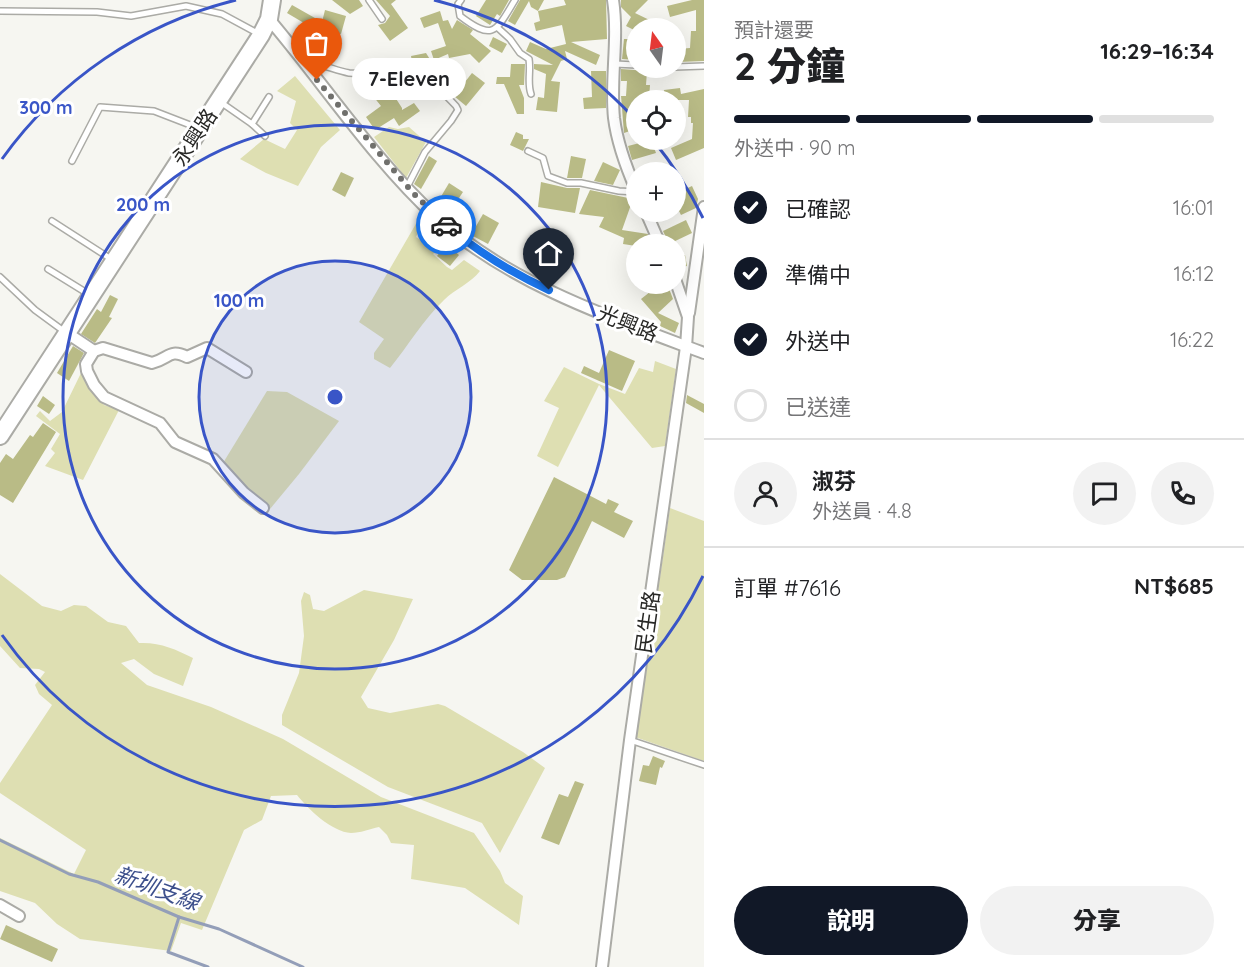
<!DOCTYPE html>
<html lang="zh-TW">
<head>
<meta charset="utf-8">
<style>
  body { margin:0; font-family:Quicksand,"Noto Sans TC",sans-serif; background:#f2f2f2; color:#202124; height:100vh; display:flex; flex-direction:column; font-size:22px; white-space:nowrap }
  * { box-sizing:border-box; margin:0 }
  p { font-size:20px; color:#757577 }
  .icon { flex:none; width:33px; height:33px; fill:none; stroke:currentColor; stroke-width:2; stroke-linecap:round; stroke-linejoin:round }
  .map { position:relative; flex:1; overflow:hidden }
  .side { display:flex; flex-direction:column; background:#fff; width:540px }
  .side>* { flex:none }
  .needle { width:39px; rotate:346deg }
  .buttons { position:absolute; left:626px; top:18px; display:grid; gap:12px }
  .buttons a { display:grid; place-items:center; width:60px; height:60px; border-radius:50%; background:#fff; box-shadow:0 6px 24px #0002; font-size:30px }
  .pin { position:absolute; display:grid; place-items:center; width:51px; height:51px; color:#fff; margin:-62px -26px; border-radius:50% 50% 50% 0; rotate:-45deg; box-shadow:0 0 6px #0007 }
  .pin .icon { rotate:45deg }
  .courier { position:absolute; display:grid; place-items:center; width:60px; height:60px; margin:-30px; border:4px solid #1a73e8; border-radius:50%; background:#fff; color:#222; box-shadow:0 2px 8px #0007 }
  .bubble { position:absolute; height:42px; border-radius:21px; background:#fff; box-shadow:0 6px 24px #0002; font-size:20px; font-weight:800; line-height:42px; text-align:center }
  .overview em { font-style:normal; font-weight:800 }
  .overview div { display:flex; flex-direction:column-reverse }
  .overview { display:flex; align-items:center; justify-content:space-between; height:102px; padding:0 30px }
  h1 { font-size:39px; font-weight:800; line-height:45px }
  .bar { display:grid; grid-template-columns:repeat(4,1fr); gap:9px 6px; align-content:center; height:72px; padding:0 30px }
  .bar i { height:8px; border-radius:4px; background:#e0e0e0 }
  .bar .selected { background:#111827 }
  .bar p { grid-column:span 4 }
  .line { display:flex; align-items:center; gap:15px; padding:0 30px; border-top:2px solid #e0e0e0 }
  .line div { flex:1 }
  .round { display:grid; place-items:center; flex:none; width:63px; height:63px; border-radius:32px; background:#f2f2f2 }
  ol { padding:0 30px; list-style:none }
  li { display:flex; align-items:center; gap:18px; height:66px }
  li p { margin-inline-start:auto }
  li .icon { padding:6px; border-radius:50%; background:#111827; color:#fff; stroke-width:4 }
  li:last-child { color:#757577 }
  li i { width:33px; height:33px; border:3px solid #e0e0e0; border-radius:50% }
  .primary-button { display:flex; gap:12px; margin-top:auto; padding:12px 30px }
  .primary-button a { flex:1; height:69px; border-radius:36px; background:#111827; color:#fff; font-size:24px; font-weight:800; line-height:69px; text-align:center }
  .primary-button a+a { background:#f2f2f2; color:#202124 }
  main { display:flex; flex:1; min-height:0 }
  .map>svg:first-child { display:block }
  .green { fill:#dedfb2 }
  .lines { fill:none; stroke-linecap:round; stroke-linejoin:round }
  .stream { stroke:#939eb8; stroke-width:3 }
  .building { fill:#b9bb86 }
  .service-casing { stroke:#ababa6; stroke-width:8 }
  .minor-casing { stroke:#ababa6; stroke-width:14 }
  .primary-casing { stroke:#ababa6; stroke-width:20 }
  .service { stroke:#fff; stroke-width:5 }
  .minor { stroke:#fff; stroke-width:10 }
  .primary { stroke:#fff; stroke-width:16 }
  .done { stroke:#70706d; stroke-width:6; stroke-dasharray:0 10.8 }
  .route { stroke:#1a73e8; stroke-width:8 }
  .ring { fill:none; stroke:#3955c7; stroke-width:3 }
  .labels { text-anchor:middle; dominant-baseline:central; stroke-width:6; stroke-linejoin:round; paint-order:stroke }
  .street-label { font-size:21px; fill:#282826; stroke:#fff }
  .water-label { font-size:22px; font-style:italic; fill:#3d508c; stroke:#fff }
  .centre { fill:#3955c7; stroke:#fff; stroke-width:3 }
  .ring-label { font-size:18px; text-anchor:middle; font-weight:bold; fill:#3955c7; stroke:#fff; stroke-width:6; stroke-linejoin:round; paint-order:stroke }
</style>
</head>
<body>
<main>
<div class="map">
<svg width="704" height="967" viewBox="0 0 704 967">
  <rect width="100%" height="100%" fill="#f6f6f1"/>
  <g class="green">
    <path d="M295,76L340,130L321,147L298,186L266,173L240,159L264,139L285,149L297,130L290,123L296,101L277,91Z"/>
    <path d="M389,127L398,129L409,127L426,142L406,178L374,137Z"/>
    <path d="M417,222L421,225L416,237L424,242L432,234L444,242L433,254L447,267L452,270L464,260L480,271C471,283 455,289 444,300C423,320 408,346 390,368L374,359V353L384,339L359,322Z"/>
    <path d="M655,361L676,369L665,446L652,448L599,385L558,467L537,456L559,408L544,401L564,367L599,384L625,394L639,368L653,372Z"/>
    <path d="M81,373L104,405L119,410L83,480L45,466L55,453L51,449L60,434L36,416L40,411L50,421L62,412Z"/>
    <path d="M267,391L287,392L339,421L299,474L270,509L244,487L223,463Z"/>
    <path d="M670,508L704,521V761L635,737L646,674Z"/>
    <path d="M0,574L42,606L61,611L74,605L86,606L108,622L126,626L139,643C160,642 175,649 193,658L183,686L154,674L134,659L121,663L147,685L211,707L283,739L381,797L474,833L500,871L505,883L523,896L519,925L465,888L411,879L414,845L391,843L387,835L379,827C370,829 360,833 351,833C332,832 308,809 297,795L271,796L262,820L244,830L202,930L181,923L171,951L80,939L57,924L35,903L0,891V838L74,874L86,850L0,793V783L52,705L39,694L35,685L45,672L39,669L20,668L0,646Z"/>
    <path d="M364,590L413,599L394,640L361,697L368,708L390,713L438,704L445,706L523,752L545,768L500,853L482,823L388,787L282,725V715L299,673L304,636L301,601L304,592L310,595L313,609L324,611Z"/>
  </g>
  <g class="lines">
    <g class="stream">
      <path d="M0,840L69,874L98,882L179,917L219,929L303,967"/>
      <path d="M179,917L168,952L208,967"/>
    </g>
  </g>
  <g class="building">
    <path d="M332,0H359L363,6L350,14Z"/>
    <path d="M376,0H396L391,4L408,28L390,41L378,25L385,23L390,16Z"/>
    <path d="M486,0H509L500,16L497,14L490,25L476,16Z"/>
    <path d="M520,0H544L538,11L531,7L529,1L515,25L508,21Z"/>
    <path d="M564,0H606L607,39L571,42L600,55L596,65L565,51L567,59L561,61L551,81L560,82L557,112L536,110L538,97L544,98L546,74L534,69V64L553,65L526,51L530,42L546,49L566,44L562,25L536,31L534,23L540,21L538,11L566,5Z"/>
    <path d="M621,0H648L635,13L666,28H636V31L626,26L631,17L621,7Z"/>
    <path d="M692,0H704V61L678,62V49L690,48L691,31H696V10L670,17L667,6Z"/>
    <path d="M292,5L322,22L325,10L346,16L341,34L309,26L287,13Z"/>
    <path d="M440,11L443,21L448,20L452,29L457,20L473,30L470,34L491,51L479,63L470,54L449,58L448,54L434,60L431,51L446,46L438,23L424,28L420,18Z"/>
    <path d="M493,37L507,44L502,53L489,46Z"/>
    <path d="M624,39H636V60L622,59Z"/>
    <path d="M426,53L431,61L423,64L424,70H399V64L412,62L411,56Z"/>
    <path d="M511,64H525L524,85H519L524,98V114H517L504,84H496L497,77H510Z"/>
    <path d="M621,69L647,71L646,85H650L649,100H636V129L624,133L621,96H626L627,81H621Z"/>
    <path d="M591,71H606V108L584,109L583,98L592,97Z"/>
    <path d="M472,73L485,83L466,106L454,96Z"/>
    <path d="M384,80L402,108V110L414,103L420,111L399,126L394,118L375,130L366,117L381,106L369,91Z"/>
    <path d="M421,85L433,92L428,99L417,91Z"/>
    <path d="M680,88L681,94L704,89V148L676,160L671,148L692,139L693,123H691V117H688L689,100H665L664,90Z"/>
    <path d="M516,132L523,135V139H529L523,151L510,145Z"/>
    <path d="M651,140L656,153L632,160L628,146Z"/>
    <path d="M429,156L437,161L421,189L414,184Z"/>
    <path d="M571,156L586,159L582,178H567Z"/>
    <path d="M603,162L620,170L613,185L594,181Z"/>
    <path d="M341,172L354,178L345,197L332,190Z"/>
    <path d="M541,182L567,188H580L575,213L538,207Z"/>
    <path d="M449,183L463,192L449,213L436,205Z"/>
    <path d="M692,186L698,199L696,208L681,215L676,205L681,203L677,193Z"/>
    <path d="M590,190L633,199L622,230L648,234L646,244L636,246L623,244L624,238L599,227L604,217L579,214Z"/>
    <path d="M483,214L499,223L488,244L471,235Z"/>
    <path d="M686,220L692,233L669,244L663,231Z"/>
    <path d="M446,244L459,255L450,266L437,256Z"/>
    <path d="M685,255L687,266L675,268V257Z"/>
    <path d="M660,284L665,288L668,286L673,299L658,313L679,323L675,333L660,326L661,322L641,299Z"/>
    <path d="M110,295L118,299L109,317L112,318L95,343L81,334L97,309L101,312Z"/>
    <path d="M73,346L84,353L69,381L57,373Z"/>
    <path d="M609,350L635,361L622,391L581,373L584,366L599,373Z"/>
    <path d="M687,395L704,404V413L686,403Z"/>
    <path d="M43,396L55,405L49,414L37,406Z"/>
    <path d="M43,423L56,432L13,503L0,495V463L6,454L13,459L30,435L33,437Z"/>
    <path d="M554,477L606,504L608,499L619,504L614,512L633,521L624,538L592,521L565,577L557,580H522L509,570Z"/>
    <path d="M653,756L665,761L662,768L660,767L656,785L639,781L643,765L649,766Z"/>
    <path d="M575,781L584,784L559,845L541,838L559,794L568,797Z"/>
    <path d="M6,925L58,949L52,962L0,939Z"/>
  </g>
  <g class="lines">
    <g class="service-casing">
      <g id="service">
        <path d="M369,0L382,19"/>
        <path d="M461,0L458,4L460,16C494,42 496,31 515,0"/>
        <path d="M0,11L97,12L131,16L186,6L222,14L259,34"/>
        <path d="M498,28L510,39L520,53L529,59C531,71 527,83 531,94"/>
        <path d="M304,62C320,63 334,70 349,73C358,74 368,73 377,73C412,75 433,79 456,106L458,110L451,121L425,152L407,187"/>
        <path d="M615,64L636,65"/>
        <path d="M675,67L704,66"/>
        <path d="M219,101L252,124L269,97"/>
        <path d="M252,124L265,136"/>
        <path d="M528,151L543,158L548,176L567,183H581L619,191L636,192"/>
        <path d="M72,161L100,107L154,111L198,128"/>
        <path d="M52,221L111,259"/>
        <path d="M48,269L90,295"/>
        <path d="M0,277L35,310L65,332"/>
        <path d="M630,740L704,765"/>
      </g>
    </g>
    <g class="minor-casing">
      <g id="minor">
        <path d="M613,0C619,39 610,79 614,118C617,142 626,167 636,190"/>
        <path d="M269,19C325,85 373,159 437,218C510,284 613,319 704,353"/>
        <path d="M646,212L660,244"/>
        <path d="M689,313L704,207"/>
        <path d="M67,333L94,351"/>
        <path d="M246,372L207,348L187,357C169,348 169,359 152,363L103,348L94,351L86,364L87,371L94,385L104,397L160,423L175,442L213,459L244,493L263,508"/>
        <path d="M0,905L19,916"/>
        <path d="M602,967L630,740L686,347L688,317L675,279"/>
      </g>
    </g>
    <g class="primary-casing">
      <path id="primary" d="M0,436L261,35L269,19L272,0"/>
    </g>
    <use href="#service" class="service"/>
    <use href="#minor" class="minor"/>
    <use href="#primary" class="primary"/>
  </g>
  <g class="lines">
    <path class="done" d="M317,80L414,194L446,225"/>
    <path class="route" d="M446,225C477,251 512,273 549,290"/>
  </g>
  <circle cx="335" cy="397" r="136" fill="#3955c7" fill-opacity=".12"/>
  <g class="ring">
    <circle cx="335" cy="397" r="136"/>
    <circle cx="335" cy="397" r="272"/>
    <path d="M703 576A409 409 0 0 1 2 635M2 159A409 409 0 0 1 236 0M434 0A409 409 0 0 1 634 118M653 140A409 409 0 0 1 703 218"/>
  </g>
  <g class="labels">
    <g class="street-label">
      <text transform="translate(194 137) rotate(-57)">永興路</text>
      <text transform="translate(628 323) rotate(22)">光興路</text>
      <text transform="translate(647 622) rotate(-82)">民生路</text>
    </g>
    <g class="water-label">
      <text transform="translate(157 888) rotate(20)">新圳支線</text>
    </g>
  </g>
  <circle cx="335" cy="397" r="9" class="centre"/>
  <g class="ring-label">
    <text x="46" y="114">300 m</text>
    <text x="143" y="211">200 m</text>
    <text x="239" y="307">100 m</text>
  </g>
</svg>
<div class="buttons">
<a><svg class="needle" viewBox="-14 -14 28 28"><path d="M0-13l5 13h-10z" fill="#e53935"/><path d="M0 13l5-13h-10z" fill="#757577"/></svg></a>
<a><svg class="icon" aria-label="locate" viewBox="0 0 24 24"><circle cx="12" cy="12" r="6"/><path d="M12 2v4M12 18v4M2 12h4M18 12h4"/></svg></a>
<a>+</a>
<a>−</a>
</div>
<div class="pin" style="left:317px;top:80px;background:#ea580c"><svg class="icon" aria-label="bag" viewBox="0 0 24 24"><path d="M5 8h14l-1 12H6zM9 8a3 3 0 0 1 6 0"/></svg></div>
<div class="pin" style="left:549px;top:290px;background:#1f2937"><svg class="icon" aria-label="home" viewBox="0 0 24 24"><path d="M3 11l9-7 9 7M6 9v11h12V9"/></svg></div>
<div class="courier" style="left:446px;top:225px"><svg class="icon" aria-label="car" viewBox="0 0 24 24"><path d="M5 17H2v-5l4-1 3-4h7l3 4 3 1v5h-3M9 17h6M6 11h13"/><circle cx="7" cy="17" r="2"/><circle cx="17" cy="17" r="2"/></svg></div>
<div class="bubble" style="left:352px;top:58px;width:114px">7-Eleven</div>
</div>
<section class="side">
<div class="overview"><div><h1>2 分鐘</h1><p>預計還要</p></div><em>16:29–16:34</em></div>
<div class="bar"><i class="selected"></i><i class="selected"></i><i class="selected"></i><i></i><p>外送中 · 90 m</p></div>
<ol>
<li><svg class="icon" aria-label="check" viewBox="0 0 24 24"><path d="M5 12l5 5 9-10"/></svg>已確認<p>16:01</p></li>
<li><svg class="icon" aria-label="check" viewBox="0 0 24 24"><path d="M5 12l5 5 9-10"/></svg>準備中<p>16:12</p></li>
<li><svg class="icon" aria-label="check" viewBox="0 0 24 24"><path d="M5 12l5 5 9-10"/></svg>外送中<p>16:22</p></li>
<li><i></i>已送達</li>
</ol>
<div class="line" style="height:108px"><a class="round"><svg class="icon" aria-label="person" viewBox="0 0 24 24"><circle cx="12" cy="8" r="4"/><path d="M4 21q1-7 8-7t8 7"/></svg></a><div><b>淑芬</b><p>外送員 · 4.8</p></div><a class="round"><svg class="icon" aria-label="chat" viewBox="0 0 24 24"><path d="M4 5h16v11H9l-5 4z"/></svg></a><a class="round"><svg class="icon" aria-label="phone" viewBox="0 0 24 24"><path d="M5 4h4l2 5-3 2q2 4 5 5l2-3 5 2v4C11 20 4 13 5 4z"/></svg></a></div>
<div class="line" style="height:78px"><div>訂單 #7616</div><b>NT$685</b></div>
<div class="primary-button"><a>說明</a><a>分享</a></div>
</section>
</main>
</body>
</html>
